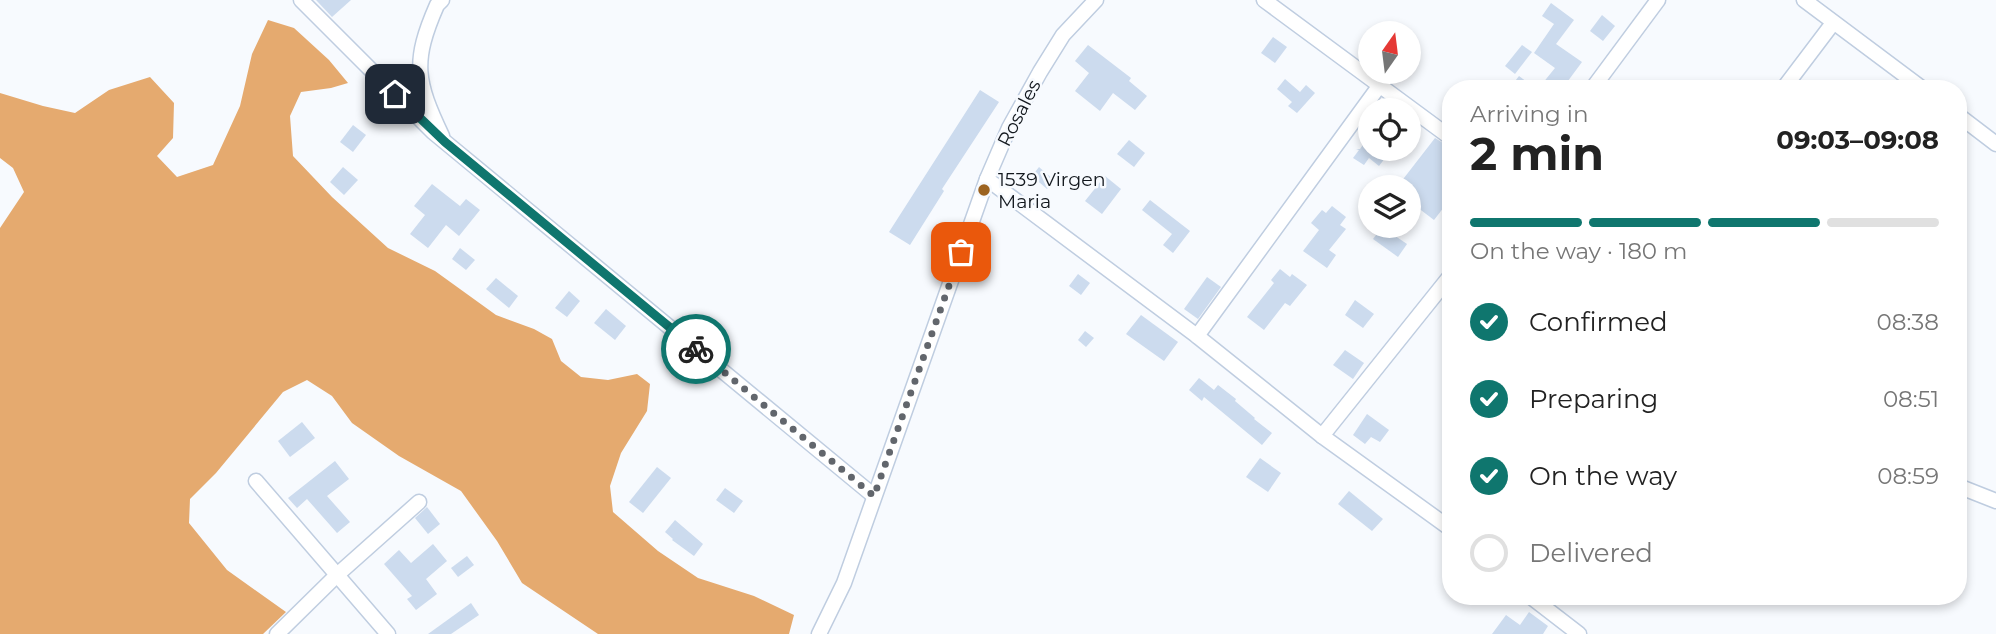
<!DOCTYPE html>
<html lang="en">
<head>
<meta charset="utf-8">
<style>
  body { margin:0; font-family:Montserrat,sans-serif; background:#f6f6f6; color:#222; height:100vh; display:flex; flex-direction:column; font-size:26px; white-space:nowrap }
  * { box-sizing:border-box; margin:0 }
  p { font-size:23px; color:#767676 }
  .icon { flex:none; width:38px; height:38px; fill:none; stroke:currentColor; stroke-width:2; stroke-linecap:round; stroke-linejoin:round }
  .map { position:relative; flex:1; overflow:hidden }
  .side { position:absolute; left:1442px; top:80px; width:525px; height:525px; display:flex; flex-direction:column; background:#fff; border-radius:28px; box-shadow:0 4px 10px #0003 }
  .side>* { flex:none }
  .needle { width:46px; rotate:14deg }
  .controls { position:absolute; left:1358px; top:21px; display:grid; gap:14px }
  .controls a { display:grid; place-items:center; width:63px; height:63px; border-radius:50%; background:#fff; box-shadow:0 4px 10px #0003; font-size:35px }
  .pin { position:absolute; display:grid; place-items:center; width:60px; height:60px; color:#fff; margin:-30px; border-radius:14px; box-shadow:0 4px 10px #0006 }
  .courier { position:absolute; display:grid; place-items:center; width:70px; height:70px; margin:-35px; border:5px solid #0f766e; border-radius:50%; background:#fff; color:#222; box-shadow:0 2px 9px #0007 }
  .summary em { font-style:normal; font-weight:700 }
  .summary div { display:flex; flex-direction:column-reverse }
  .summary { display:flex; align-items:center; justify-content:space-between; height:119px; padding:0 28px }
  h1 { font-size:46px; font-weight:700; line-height:52px }
  .bar { display:grid; grid-template-columns:repeat(4,1fr); gap:10px 7px; align-content:center; height:84px; padding:0 28px }
  .bar i { height:9px; border-radius:5px; background:#e0e0e0 }
  .bar .on { background:#0f766e }
  .bar p { grid-column:span 4 }
  ol { padding:0 28px; list-style:none }
  li { display:flex; align-items:center; gap:21px; height:77px }
  li p { margin-inline-start:auto }
  li .icon { padding:7px; border-radius:50%; background:#0f766e; color:#fff; stroke-width:4 }
  li:last-child { color:#767676 }
  li i { width:38px; height:38px; border:4px solid #e0e0e0; border-radius:50% }
  .map>svg:first-child { display:block }
  .forest { fill:#e5aa6f }
  .building { fill:#ccdbee }
  .lines { fill:none; stroke-linecap:round; stroke-linejoin:round }
  .minor-casing { stroke:#bfcde0; stroke-width:17 }
  .minor { stroke:#fff; stroke-width:14 }
  .done { stroke:#62666c; stroke-width:7; stroke-dasharray:0 12.6 }
  .route { stroke:#0f766e; stroke-width:9 }
  .poi-dot { fill:#9c6320; stroke:#f7fafe; stroke-width:2.5 }
  .labels { text-anchor:middle; dominant-baseline:central; stroke-width:5; stroke-linejoin:round; paint-order:stroke }
  .street-label { font-size:19px; fill:#12171d; stroke:#f7fafe }
  .poi-label { font-size:19px; fill:#12171d; stroke:#f7fafe; text-anchor:start }
</style>
</head>
<body>
<div class="map">
<svg width="1996" height="634" viewBox="0 0 1996 634">
  <rect width="100%" height="100%" fill="#f7fafe"/>
  <path class="forest" d="M268,20L294,28L329,60L348,83L331,88L301,92L290,116L293,156L332,197L388,248L435,271L496,315L534,329L552,339L561,361L581,377L608,380L637,374L650,384L647,411L621,453L610,486L613,512L658,551L698,578L754,596L794,615L789,634H598L522,583L497,541L461,491L399,456L352,423L332,396L307,380L283,392L216,473L190,499L189,523L227,570L286,612L263,634H0V228L24,192L13,168L0,158V93L43,106L75,113L109,90L150,77L174,103L173,138L157,156L177,177L213,165L240,106L252,54Z"/>
  <g class="building">
    <path d="M316,0H351L332,17Z"/>
    <path d="M1551,3L1574,20L1556,44L1582,62L1562,89H1538L1555,68L1534,53L1554,24L1542,16Z"/>
    <path d="M1602,15L1615,26L1603,41L1590,31Z"/>
    <path d="M1273,37L1287,47L1275,63L1261,53Z"/>
    <path d="M1088,45L1131,78L1129,81L1147,96L1135,110L1113,93L1100,111L1075,91L1089,73L1075,61Z"/>
    <path d="M1522,45L1532,52L1515,74L1505,66Z"/>
    <path d="M1519,76L1536,89H1509Z"/>
    <path d="M1285,79L1300,92L1306,85L1315,93L1297,113L1288,106L1292,102L1277,89Z"/>
    <path d="M980,90L999,102L942,189L944,191L910,245L889,232Z"/>
    <path d="M353,125L366,135L353,152L340,142Z"/>
    <path d="M1370,135V149H1392L1379,166L1369,158L1364,165L1353,158L1359,150L1356,149H1360Z"/>
    <path d="M1435,138L1451,148V198L1434,220L1409,201V187H1397Z"/>
    <path d="M1129,140L1145,153L1134,167L1117,154Z"/>
    <path d="M343,167L358,180L344,195L330,182Z"/>
    <path d="M1039,167L1054,180L1047,189L1032,176Z"/>
    <path d="M1105,176L1121,189L1102,214L1085,201Z"/>
    <path d="M432,184L460,206L466,199L480,210L459,236L446,225L428,248L410,234L425,215L414,206Z"/>
    <path d="M1150,200L1190,231L1173,253L1163,245L1172,234L1142,210Z"/>
    <path d="M1332,206L1346,217L1340,225L1346,229L1329,250L1336,255L1327,268L1303,251L1319,230L1311,223L1322,210L1326,213Z"/>
    <path d="M1382,227L1407,244L1398,257L1373,239Z"/>
    <path d="M460,248L475,260L466,270L452,259Z"/>
    <path d="M1280,269L1290,277L1292,274L1307,285L1290,306L1285,303L1264,330L1247,317L1274,283L1271,280Z"/>
    <path d="M1078,274L1090,283L1081,295L1069,286Z"/>
    <path d="M1207,277L1221,287L1198,319L1184,309Z"/>
    <path d="M496,278L518,296L509,308L486,289Z"/>
    <path d="M569,291L580,301L567,317L555,308Z"/>
    <path d="M1355,300L1374,314L1363,328L1345,315Z"/>
    <path d="M606,309L626,326L615,340L594,323Z"/>
    <path d="M1141,315L1178,342L1164,361L1126,334Z"/>
    <path d="M1085,331L1094,338L1086,347L1078,340Z"/>
    <path d="M1345,350L1364,363L1353,379L1333,365Z"/>
    <path d="M1199,378L1214,390L1218,385L1236,399L1235,401L1255,418L1254,419L1272,433L1262,445L1204,397L1202,401L1189,390Z"/>
    <path d="M1367,414L1389,430L1380,442L1371,437L1365,444L1353,435Z"/>
    <path d="M302,422L315,438L290,457L278,441Z"/>
    <path d="M1260,458L1281,473L1268,492L1246,477Z"/>
    <path d="M335,461L349,479L327,496L350,522L337,533L307,499L297,508L288,498Z"/>
    <path d="M657,467L671,478L643,513L629,502Z"/>
    <path d="M725,488L743,501L734,513L716,500Z"/>
    <path d="M1349,491L1383,519L1372,531L1338,504Z"/>
    <path d="M427,507L440,524L428,534L415,518Z"/>
    <path d="M675,520L703,544L694,556L672,540L673,539L665,532Z"/>
    <path d="M433,544L447,561L426,579L437,594L416,610L407,599L412,596L384,564L399,550L411,563Z"/>
    <path d="M467,556L474,565L458,577L451,568Z"/>
    <path d="M471,603L479,615L451,634H428Z"/>
    <path d="M1529,612L1548,626L1543,634H1492L1506,615L1520,625Z"/>
  </g>
  <g class="lines">
    <g class="minor-casing">
      <g id="minor">
        <path d="M301,0L433,132L874,496"/>
        <path d="M442,0L437,5C412,62 416,81 442,136"/>
        <path d="M1264,0L1451,138"/>
        <path d="M1804,0L1923,89"/>
        <path d="M1592,89L1658,0"/>
        <path d="M1783,89L1833,23"/>
        <path d="M1958,115L1996,144"/>
        <path d="M987,179L1197,336L1322,436L1451,529"/>
        <path d="M1197,336L1380,85"/>
        <path d="M1322,436L1451,275"/>
        <path d="M256,481L388,634"/>
        <path d="M1958,486L1996,501"/>
        <path d="M1531,597L1579,634"/>
        <path d="M277,634L337,575L419,502"/>
        <path d="M819,634L844,583L987,179L1009,128L1040,72L1063,35L1096,0"/>
      </g>
    </g>
    <use href="#minor" class="minor"/>
  </g>
  <g class="lines">
    <path class="done" d="M696,349L874,496L961,252"/>
    <path class="route" d="M395,94L445,142L696,349"/>
  </g>
  <circle class="poi-dot" cx="984" cy="190" r="7"/>
  <g class="labels">
    <g class="street-label">
      <text transform="translate(1019 113) rotate(-63)">Rosales</text>
    </g>
    <g class="poi-label">
      <text x="998" y="179">1539 Virgen<tspan x="998" dy="22">Maria</tspan></text>
    </g>
  </g>
</svg>
<div class="controls">
<a><svg class="needle" viewBox="-14 -14 28 28"><path d="M0-13l5 13h-10z" fill="#e53935"/><path d="M0 13l5-13h-10z" fill="#767676"/></svg></a>
<a><svg class="icon" aria-label="locate" viewBox="0 0 24 24"><circle cx="12" cy="12" r="6"/><path d="M12 2v4M12 18v4M2 12h4M18 12h4"/></svg></a>
<a><svg class="icon" aria-label="layers" viewBox="0 0 24 24"><path d="M12 4l9 5-9 5-9-5zM3 14l9 5 9-5"/></svg></a>
</div>
<div class="pin" style="left:961px;top:252px;background:#ea580c"><svg class="icon" aria-label="bag" viewBox="0 0 24 24"><path d="M5 8h14l-1 12H6zM9 8a3 3 0 0 1 6 0"/></svg></div>
<div class="pin" style="left:395px;top:94px;background:#1f2937"><svg class="icon" aria-label="home" viewBox="0 0 24 24"><path d="M3 11l9-7 9 7M6 9v11h12V9"/></svg></div>
<div class="courier" style="left:696px;top:349px"><svg class="icon" aria-label="bike" viewBox="0 0 24 24"><circle cx="6" cy="16" r="4"/><circle cx="18" cy="16" r="4"/><path d="M6 16l4-8h5l3 8M10 8l3 8H6M13 5h3"/></svg></div>
<section class="side">
<div class="summary"><div><h1>2 min</h1><p>Arriving in</p></div><em>09:03–09:08</em></div>
<div class="bar"><i class="on"></i><i class="on"></i><i class="on"></i><i></i><p>On the way · 180 m</p></div>
<ol>
<li><svg class="icon" aria-label="check" viewBox="0 0 24 24"><path d="M5 12l5 5 9-10"/></svg>Confirmed<p>08:38</p></li>
<li><svg class="icon" aria-label="check" viewBox="0 0 24 24"><path d="M5 12l5 5 9-10"/></svg>Preparing<p>08:51</p></li>
<li><svg class="icon" aria-label="check" viewBox="0 0 24 24"><path d="M5 12l5 5 9-10"/></svg>On the way<p>08:59</p></li>
<li><i></i>Delivered</li>
</ol>
</section>
</div>
</body>
</html>
